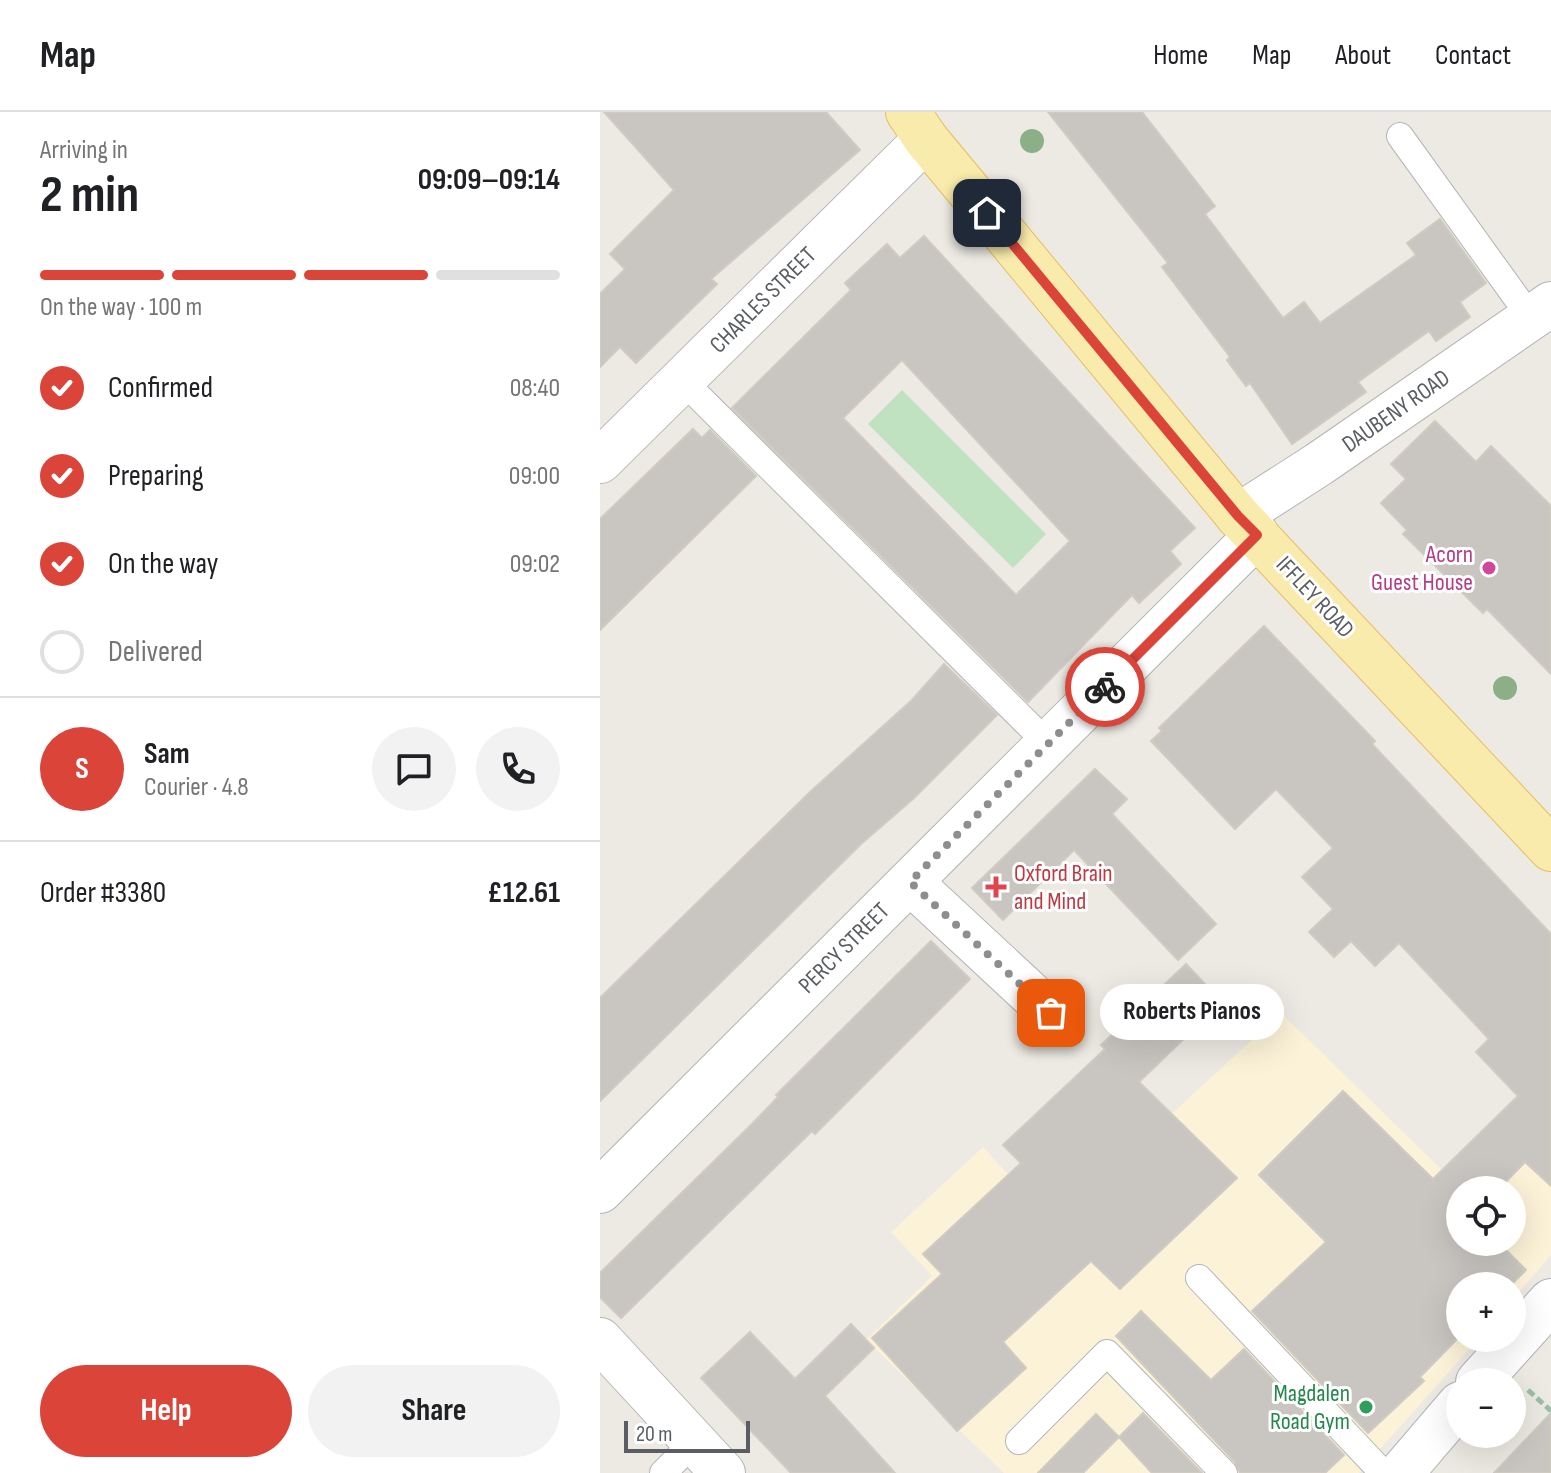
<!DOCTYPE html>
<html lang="en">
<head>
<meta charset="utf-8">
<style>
  body { margin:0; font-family:"Sofia Sans Condensed",sans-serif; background:#f2f2f2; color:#202124; height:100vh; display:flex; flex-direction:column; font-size:30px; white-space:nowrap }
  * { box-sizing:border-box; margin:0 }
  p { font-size:26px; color:#757577 }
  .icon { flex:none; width:44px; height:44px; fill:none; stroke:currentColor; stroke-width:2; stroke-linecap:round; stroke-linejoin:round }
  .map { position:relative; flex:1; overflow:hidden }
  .panel { display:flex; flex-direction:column; background:#fff; width:600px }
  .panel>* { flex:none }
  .controls { position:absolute; left:846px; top:1064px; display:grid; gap:16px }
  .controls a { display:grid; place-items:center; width:80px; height:80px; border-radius:50%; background:#fff; box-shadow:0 8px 32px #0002; font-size:40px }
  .scale { position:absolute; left:24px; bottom:20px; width:126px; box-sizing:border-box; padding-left:8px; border:4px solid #5a5e62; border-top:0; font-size:22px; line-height:28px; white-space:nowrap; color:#5a5e62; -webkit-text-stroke:6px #fff; paint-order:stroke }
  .pin { position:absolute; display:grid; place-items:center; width:68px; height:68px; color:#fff; margin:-34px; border-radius:16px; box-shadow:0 4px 12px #0006 }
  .courier { position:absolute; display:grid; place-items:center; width:80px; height:80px; margin:-40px; border:6px solid #db4439; border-radius:50%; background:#fff; color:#222; box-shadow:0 2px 10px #0007 }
  .bubble { position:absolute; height:56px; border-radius:28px; background:#fff; box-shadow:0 8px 32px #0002; font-size:26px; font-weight:700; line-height:56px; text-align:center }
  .headline em { font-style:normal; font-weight:700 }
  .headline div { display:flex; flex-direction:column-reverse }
  .headline { display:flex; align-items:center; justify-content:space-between; height:136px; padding:0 40px }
  h1 { font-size:52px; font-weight:700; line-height:60px }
  .bar { display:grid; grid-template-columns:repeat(4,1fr); gap:12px 8px; align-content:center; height:96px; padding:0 40px }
  .bar i { height:10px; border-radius:6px; background:#e0e0e0 }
  .bar .selected { background:#db4439 }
  .bar p { grid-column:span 4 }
  .line { display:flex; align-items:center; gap:20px; padding:0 40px; border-top:2px solid #e0e0e0 }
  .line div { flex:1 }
  .round { display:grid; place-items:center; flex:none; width:84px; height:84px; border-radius:42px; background:#f2f2f2 }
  ol { padding:0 40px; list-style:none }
  li { display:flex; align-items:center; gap:24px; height:88px }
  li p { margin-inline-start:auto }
  li .icon { padding:8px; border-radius:50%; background:#db4439; color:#fff; stroke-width:4 }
  li:last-child { color:#757577 }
  li i { width:44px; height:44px; border:4px solid #e0e0e0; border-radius:50% }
  .primary-button { display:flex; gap:16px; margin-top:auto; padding:16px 40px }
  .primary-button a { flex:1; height:92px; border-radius:48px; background:#db4439; color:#fff; font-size:32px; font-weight:700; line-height:92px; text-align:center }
  .primary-button a+a { background:#f2f2f2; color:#202124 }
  header { display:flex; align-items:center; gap:48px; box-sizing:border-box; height:112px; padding:0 40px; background:#fff; border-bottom:2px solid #e0e0e0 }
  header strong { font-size:38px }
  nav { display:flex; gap:44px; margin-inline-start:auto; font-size:28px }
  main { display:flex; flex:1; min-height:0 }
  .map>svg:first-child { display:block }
  .commercial { fill:#fbf2d8; fill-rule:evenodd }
  .green { fill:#c0e2c0 }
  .building { fill:#c9c6c1; stroke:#d0cbc1; stroke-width:2; fill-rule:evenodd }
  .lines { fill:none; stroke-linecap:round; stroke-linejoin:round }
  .lane-casing { stroke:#b2b5b8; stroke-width:28 }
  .street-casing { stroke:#b2b5b8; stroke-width:46 }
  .primary-casing { stroke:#e5bf61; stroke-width:46 }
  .path { stroke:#98c0a4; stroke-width:5; stroke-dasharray:8 4; stroke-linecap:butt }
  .lane { stroke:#fff; stroke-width:26 }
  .street { stroke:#fff; stroke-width:44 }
  .primary { stroke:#f8ebab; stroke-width:44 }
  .tree { fill:#8bb087 }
  .done { stroke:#8d8f8f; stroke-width:8; stroke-dasharray:0 14.4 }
  .route { stroke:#db4439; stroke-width:10 }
  .hotel-dot { fill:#d1479c; stroke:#fff; stroke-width:3 }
  .health-dot { fill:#e0444e; stroke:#fff; stroke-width:3 }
  .leisure-dot { fill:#2e9e5b; stroke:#fff; stroke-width:3 }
  .labels { text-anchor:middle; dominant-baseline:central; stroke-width:6; stroke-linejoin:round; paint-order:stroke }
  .street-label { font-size:24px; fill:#5a5e62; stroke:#fff }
  .hotel-label { font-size:24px; fill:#b23c85; stroke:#fff; text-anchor:end }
  .health-label { font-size:24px; fill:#be3a42; stroke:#fff; text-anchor:start }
  .leisure-label { font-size:24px; fill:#27864d; stroke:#fff; text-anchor:end }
</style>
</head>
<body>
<header>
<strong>Map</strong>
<nav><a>Home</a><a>Map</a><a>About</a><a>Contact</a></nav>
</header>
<main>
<section class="panel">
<div class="headline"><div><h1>2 min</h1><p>Arriving in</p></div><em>09:09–09:14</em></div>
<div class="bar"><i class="selected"></i><i class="selected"></i><i class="selected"></i><i></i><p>On the way · 100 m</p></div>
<ol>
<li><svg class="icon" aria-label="check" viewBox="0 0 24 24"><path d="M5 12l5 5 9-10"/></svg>Confirmed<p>08:40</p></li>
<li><svg class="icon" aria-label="check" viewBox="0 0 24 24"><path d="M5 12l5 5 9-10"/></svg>Preparing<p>09:00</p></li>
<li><svg class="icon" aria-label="check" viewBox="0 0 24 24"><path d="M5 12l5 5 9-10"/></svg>On the way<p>09:02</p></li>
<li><i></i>Delivered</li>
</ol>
<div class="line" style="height:144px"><b class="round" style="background:#db4439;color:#fff">S</b><div><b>Sam</b><p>Courier · 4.8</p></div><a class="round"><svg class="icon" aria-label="chat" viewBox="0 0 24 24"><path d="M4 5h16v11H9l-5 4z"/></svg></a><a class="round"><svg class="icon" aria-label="phone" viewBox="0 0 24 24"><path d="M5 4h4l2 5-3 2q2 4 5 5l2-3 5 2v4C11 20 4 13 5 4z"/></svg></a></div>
<div class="line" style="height:104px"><div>Order #3380</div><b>£12.61</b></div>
<div class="primary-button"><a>Help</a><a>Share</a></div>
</section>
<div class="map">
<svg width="951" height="1361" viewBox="0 0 951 1361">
  <rect width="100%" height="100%" fill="#eceae2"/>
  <path class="commercial" d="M681,901L842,1058L926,976L951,963V1143L912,1188V1174H860V1226H879L759,1361H404L266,1228L332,1164L291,1120L383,1035L453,1111ZM860,1078H912V1130H860Z"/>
  <path class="green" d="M302,278L446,422L413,456L268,312Z"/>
  <g class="building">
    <path d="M4,0H226L260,38L111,167L117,172L36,251L20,235L0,255V182L25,157L10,142L74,78Z"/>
    <path d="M448,0H542L615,94L605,102L683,206L704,190L720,211L816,143L807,131L840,107L886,171L860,190L870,205L836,229L829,219L758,270L766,280L692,332L650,271L646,274L627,248L630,245L562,155L568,151Z"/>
    <path d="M324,124L595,416L570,439L581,452L539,491L532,483L428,590L132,296L251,178L245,171L287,132L300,146ZM302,248L470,429L416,483L243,306Z"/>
    <path d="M835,309L876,350L891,334L951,394V562L887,497L883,501L803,422L807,418L781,391L806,367L791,352Z"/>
    <path d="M93,317L102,326L110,318L156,364L0,518V407Z"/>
    <path d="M664,514L775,629L772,632L951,822V1074L925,1050L898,1078H860V1130H898L926,1158L910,1174H860V1224L820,1265L824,1269L768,1321L652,1199L726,1130L659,1063L743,979L833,1067L918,984L876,940L889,927L799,831L775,854L751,829L734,845L709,820L733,797L702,765L733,736L676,677L635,717L551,629L562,619L559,616Z"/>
    <path d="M344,552L397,603L314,686L261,732L0,989V886L210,680L312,588Z"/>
    <path d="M495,657L527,687L512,702L616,812L578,848L474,738L403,808L372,776Z"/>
    <path d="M331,829L370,867L215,1022L212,1019L21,1206L0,1185V1161L152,1012L178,985L176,983Z"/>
    <path d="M586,852L622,890L539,970L637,1066L520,1177L491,1149L403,1230L426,1256L357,1319L272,1226L342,1162L323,1142L421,1051L403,1033L505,937L501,933Z"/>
    <path d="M541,1199L611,1268L644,1237L744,1343L725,1361H640L635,1350L516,1224Z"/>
    <path d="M251,1212L274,1236L225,1284L295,1361H191L101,1266L150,1220L195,1267Z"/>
    <path d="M543,1301L602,1361H552L519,1325Z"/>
    <path d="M951,1301V1361H894Z"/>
    <path d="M496,1302L519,1325L483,1361H438Z"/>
  </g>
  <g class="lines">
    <g class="lane-casing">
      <g id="lane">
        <path d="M800,24L931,206"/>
        <path d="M82,268L448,632"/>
        <path d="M599,1166L783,1361"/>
        <path d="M419,1329L507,1241L624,1361"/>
        <path d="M63,1361L94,1330"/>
      </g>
    </g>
    <g class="street-casing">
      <g id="street">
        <path d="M0,349L326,27"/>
        <path d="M638,404L719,352L951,192"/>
        <path d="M310,770L451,901"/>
        <path d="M0,1079L657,423"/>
        <path d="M0,1228L123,1361"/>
        <path d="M878,1270L951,1189"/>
        <path d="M801,1361L860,1292"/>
      </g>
    </g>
    <g class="primary-casing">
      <path id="primary" d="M308,0L326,27L638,404L951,737"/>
    </g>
    <path class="path" d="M928,1278L951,1299"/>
    <use href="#lane" class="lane"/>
    <use href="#street" class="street"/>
    <use href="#primary" class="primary"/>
  </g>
  <g class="tree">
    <circle cx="432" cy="29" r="12"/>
    <circle cx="905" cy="576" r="12"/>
  </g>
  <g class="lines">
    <path class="done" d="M451,901L310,770L505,575"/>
    <path class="route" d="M387,101L638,404L657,423L505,575"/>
  </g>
  <circle class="hotel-dot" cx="889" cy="456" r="8"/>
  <path class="health-dot" d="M392 763h8v8h8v8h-8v8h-8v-8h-8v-8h8z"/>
  <circle class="leisure-dot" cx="766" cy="1295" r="8"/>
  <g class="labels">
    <g class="street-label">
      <text transform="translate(163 188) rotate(-45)">CHARLES STREET</text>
      <text transform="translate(796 299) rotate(-35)">DAUBENY ROAD</text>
      <text transform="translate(715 485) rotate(47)">IFFLEY ROAD</text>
      <text transform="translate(244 836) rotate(-45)">PERCY STREET</text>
    </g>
    <g class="hotel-label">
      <text x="873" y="442">Acorn<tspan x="873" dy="28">Guest House</tspan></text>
    </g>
    <g class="health-label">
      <text x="414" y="761">Oxford Brain<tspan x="414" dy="28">and Mind</tspan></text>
    </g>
    <g class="leisure-label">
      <text x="750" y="1281">Magdalen<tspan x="750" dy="28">Road Gym</tspan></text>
    </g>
  </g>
</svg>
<div class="controls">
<a><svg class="icon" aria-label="locate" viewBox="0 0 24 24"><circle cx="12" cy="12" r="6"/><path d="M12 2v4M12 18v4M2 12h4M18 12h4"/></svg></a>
<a>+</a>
<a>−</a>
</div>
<div class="scale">20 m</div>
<div class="pin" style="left:451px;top:901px;background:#ea580c"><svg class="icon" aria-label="bag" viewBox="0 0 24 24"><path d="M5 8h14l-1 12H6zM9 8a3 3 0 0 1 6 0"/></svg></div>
<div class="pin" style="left:387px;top:101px;background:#1f2937"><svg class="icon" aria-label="home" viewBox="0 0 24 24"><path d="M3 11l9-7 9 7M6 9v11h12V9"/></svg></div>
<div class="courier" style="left:505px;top:575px"><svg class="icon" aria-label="bike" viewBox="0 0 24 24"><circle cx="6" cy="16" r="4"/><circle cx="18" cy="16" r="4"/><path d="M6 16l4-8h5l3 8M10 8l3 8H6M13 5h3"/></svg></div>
<div class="bubble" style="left:500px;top:872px;width:184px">Roberts Pianos</div>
</div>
</main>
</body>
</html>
